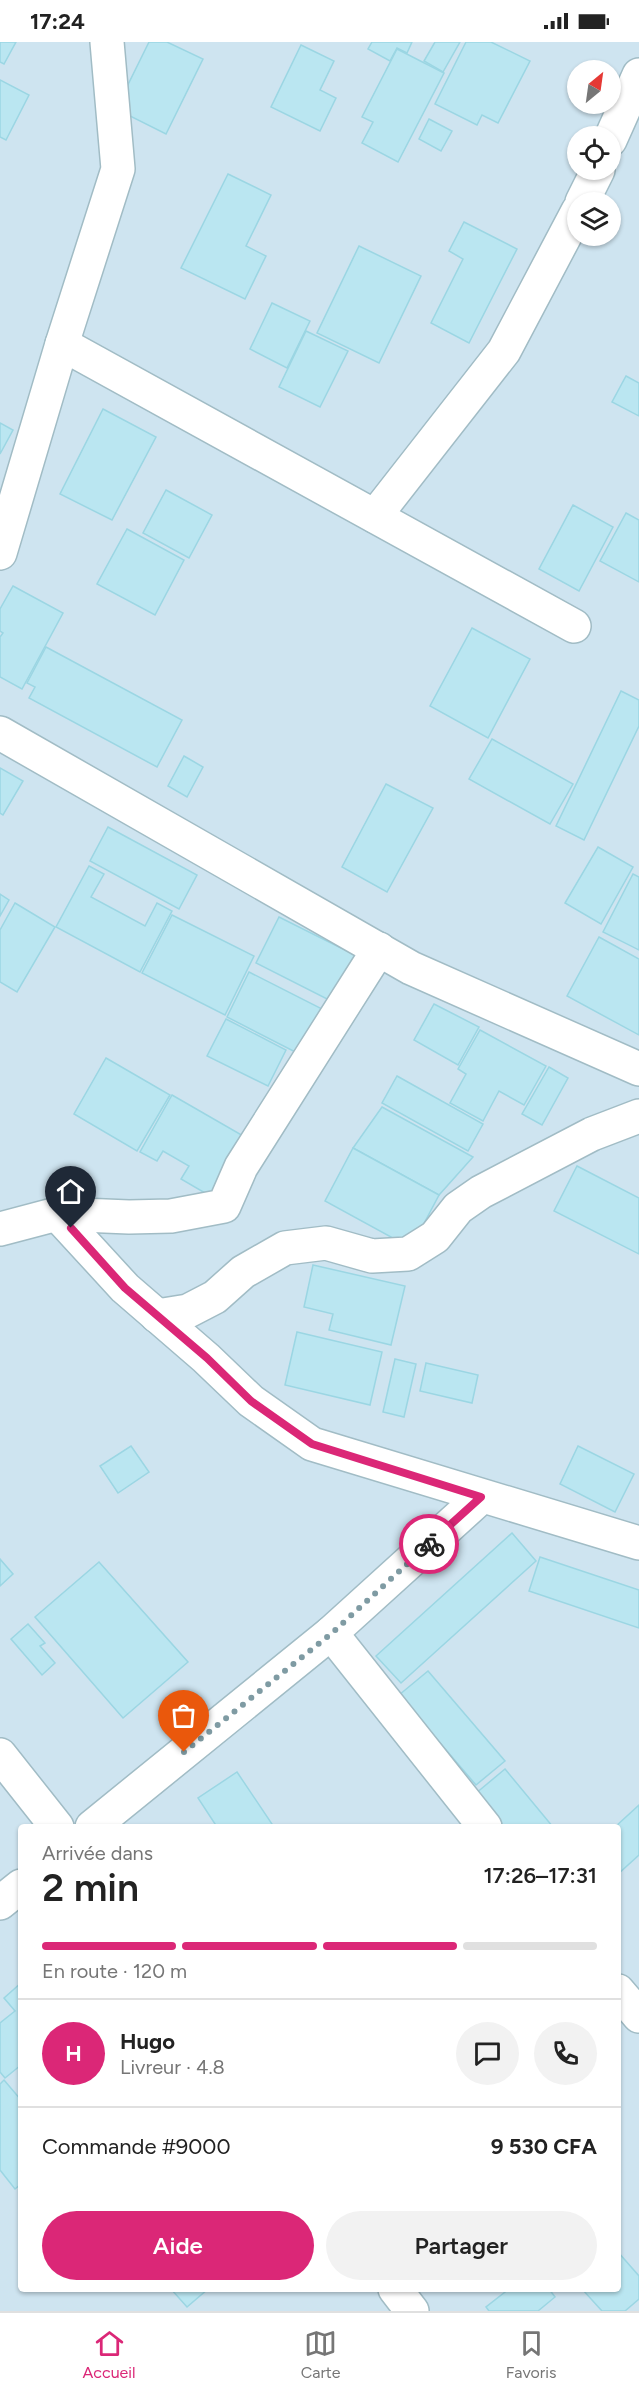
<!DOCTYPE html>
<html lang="fr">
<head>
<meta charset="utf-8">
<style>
  body { margin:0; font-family:Figtree,sans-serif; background:#f2f2f2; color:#222; height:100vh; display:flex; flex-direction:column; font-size:22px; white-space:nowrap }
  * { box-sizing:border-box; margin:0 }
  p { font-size:20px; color:#767676 }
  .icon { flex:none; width:33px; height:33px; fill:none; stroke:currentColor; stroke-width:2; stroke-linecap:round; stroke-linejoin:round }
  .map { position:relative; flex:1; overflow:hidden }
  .details { position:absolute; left:18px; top:1782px; width:603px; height:468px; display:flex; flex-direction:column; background:#fff; border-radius:6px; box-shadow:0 2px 4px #0004 }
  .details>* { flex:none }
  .needle { width:39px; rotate:29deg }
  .controls { position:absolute; left:567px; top:18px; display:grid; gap:12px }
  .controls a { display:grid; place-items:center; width:54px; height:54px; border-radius:50%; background:#fff; box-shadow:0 2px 4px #0004; font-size:30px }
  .pin { position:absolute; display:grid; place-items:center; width:51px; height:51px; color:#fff; margin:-62px -26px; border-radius:50% 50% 50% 0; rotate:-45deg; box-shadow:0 0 6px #0007 }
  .pin .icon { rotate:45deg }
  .courier { position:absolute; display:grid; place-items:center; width:60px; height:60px; margin:-30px; border:4px solid #db2777; border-radius:50%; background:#fff; color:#222; box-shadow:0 2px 8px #0007 }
  .overview em { font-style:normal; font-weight:600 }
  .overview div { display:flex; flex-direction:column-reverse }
  .overview { display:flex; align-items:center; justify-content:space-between; height:102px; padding:0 24px }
  h1 { font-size:39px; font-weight:600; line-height:45px }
  .bar { display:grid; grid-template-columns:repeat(4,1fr); gap:9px 6px; align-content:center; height:72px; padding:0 24px }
  .bar i { height:8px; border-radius:4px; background:#e0e0e0 }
  .bar .on { background:#db2777 }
  .bar p { grid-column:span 4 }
  .line { display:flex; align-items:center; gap:15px; padding:0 24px; border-top:2px solid #e0e0e0 }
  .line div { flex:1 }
  .round { display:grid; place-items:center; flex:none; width:63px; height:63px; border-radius:32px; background:#f2f2f2 }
  .button { display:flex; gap:12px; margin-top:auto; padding:12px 24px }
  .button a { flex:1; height:69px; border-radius:36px; background:#db2777; color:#fff; font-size:24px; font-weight:600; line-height:69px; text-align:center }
  .button a+a { background:#f2f2f2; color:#222 }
  .status { display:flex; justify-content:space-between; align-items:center; height:42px; padding:0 30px; background:#fff; direction:ltr }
  .status svg { height:16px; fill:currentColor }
  .dock { display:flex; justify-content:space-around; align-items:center; height:84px; border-top:2px solid #e0e0e0; background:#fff; font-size:16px; color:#767676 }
  .dock a { display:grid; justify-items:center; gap:3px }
  .dock .on { color:#db2777 }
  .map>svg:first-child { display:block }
  .residential { fill:#cee4f0; fill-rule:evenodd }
  .building { fill:#bae6f1; stroke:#9bd6e3; stroke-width:1.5 }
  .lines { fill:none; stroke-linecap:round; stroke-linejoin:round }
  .street-casing { stroke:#a1bcc5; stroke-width:36 }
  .street { stroke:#fff; stroke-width:33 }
  .done { stroke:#7f9ba3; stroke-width:6; stroke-dasharray:0 10.8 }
  .route { stroke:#db2777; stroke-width:8 }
</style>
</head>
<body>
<div class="status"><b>17:24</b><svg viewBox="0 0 49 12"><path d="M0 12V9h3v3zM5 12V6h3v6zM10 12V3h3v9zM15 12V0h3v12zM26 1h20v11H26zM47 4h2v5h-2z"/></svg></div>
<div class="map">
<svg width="639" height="2269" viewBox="0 0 639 2269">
  <rect width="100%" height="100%" fill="#e2f1fc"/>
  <path class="residential" d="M0,0H639V2269H0ZM578,28H610V62H578ZM578,94H610V128H578ZM578,160H610V194H578ZM21,1785H618V2247H21Z"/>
  <g class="building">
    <path d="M0,0H16L4,22L0,20Z"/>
    <path d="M149,0H167L203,17L166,92L116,67Z"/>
    <path d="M372,0H412L407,11L397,6L390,19L368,7Z"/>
    <path d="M435,0H460L443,30L424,19Z"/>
    <path d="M466,0H491L530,19L498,81L482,73L477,83L435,62Z"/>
    <path d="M301,3L334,19L320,48L336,56L320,89L271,65Z"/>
    <path d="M397,7L444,31L398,120L362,101L373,80L362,75Z"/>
    <path d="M0,38L29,53L6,98L0,95Z"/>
    <path d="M429,77L452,89L441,109L419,97Z"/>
    <path d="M228,132L271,153L246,204L266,214L245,257L181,226Z"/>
    <path d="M464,180L517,207L469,301L431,281L463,217L449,209Z"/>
    <path d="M359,204L421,234L379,321L317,291Z"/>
    <path d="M272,261L310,279L287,326L250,307Z"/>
    <path d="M306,289L348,309L320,365L279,345Z"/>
    <path d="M626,334L639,341V374L612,360Z"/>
    <path d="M103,367L156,395L112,478L60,452Z"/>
    <path d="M0,381L13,388L0,412Z"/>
    <path d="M166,448L212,473L189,516L143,491Z"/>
    <path d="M573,463L613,485L579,549L539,527Z"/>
    <path d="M626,471L639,478V540L600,519Z"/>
    <path d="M127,487L184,518L155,573L97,542Z"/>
    <path d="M13,544L63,571L22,647L0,635V595L3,591L0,589V567Z"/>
    <path d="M472,586L530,617L488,696L430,664Z"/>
    <path d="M46,605L182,678L157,725L29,656L35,645L27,641Z"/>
    <path d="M621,649L639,658V684L584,798L556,784Z"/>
    <path d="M492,697L573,742L550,782L469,737Z"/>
    <path d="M184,714L203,725L187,755L168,744Z"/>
    <path d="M0,726L23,739L3,773L0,771Z"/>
    <path d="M386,742L433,766L387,850L342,825Z"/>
    <path d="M108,785L197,833L179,867L90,819Z"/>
    <path d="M598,805L633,825L601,882L565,861Z"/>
    <path d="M89,824L104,832L91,855L145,884L157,861L172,869L140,930L56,885Z"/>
    <path d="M633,832L639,835V908L603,890Z"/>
    <path d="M0,852L9,858L0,874Z"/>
    <path d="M15,861L55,885L17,950L0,940V888Z"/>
    <path d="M172,873L254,914L225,973L142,931Z"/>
    <path d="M279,875L357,914L333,960L256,921Z"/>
    <path d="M599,895L639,917V993L567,954Z"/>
    <path d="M249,930L328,970L305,1015L227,975Z"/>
    <path d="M434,962L479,985L458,1023L414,998Z"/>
    <path d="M226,977L286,1008L268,1044L207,1014Z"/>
    <path d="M480,988L546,1024L524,1063L499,1049L483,1079L450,1061L466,1032L458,1027Z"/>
    <path d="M106,1016L170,1053L137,1109L74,1072Z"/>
    <path d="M549,1025L568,1036L542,1083L522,1072Z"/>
    <path d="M397,1034L483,1082L468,1109L382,1061Z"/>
    <path d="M172,1053L252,1099L217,1158L181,1137L189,1124L163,1109L157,1119L140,1110Z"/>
    <path d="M382,1065L473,1115L439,1153L353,1106Z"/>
    <path d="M353,1106L439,1153L411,1206L325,1159Z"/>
    <path d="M577,1124L639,1156V1212L554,1169Z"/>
    <path d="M313,1223L405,1244L391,1303L329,1288L333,1272L304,1265Z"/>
    <path d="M297,1290L382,1310L370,1363L285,1343Z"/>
    <path d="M395,1317L416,1322L404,1375L383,1370Z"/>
    <path d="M426,1321L478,1333L472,1361L420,1349Z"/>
    <path d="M131,1404L149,1430L118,1451L100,1424Z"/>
    <path d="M578,1404L634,1432L615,1470L560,1442Z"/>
    <path d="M512,1491L536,1519L401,1641L376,1614Z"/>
    <path d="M540,1515L639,1548V1586L529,1549Z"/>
    <path d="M0,1517L13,1532L0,1544Z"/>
    <path d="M99,1520L188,1620L123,1676L35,1575Z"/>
    <path d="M28,1582L45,1601L40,1604L55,1621L42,1633L11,1597Z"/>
    <path d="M428,1629L505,1719L476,1743L399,1653Z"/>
    <path d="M505,1727L553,1785H503L475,1752Z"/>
    <path d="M237,1730L274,1785H217L198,1756Z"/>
    <path d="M639,1763V1813L618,1832V1785H615Z"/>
    <path d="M21,1941V2023L5,2036L0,2030V1981L15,1969L4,1956Z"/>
    <path d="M4,2038L21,2058V2142L15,2147L0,2128V2042Z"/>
    <path d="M618,2210L639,2234V2257L625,2269H602L582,2247H618Z"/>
    <path d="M171,2247H208L187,2265Z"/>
    <path d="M509,2247H549L555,2255L538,2269H489L486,2265Z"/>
  </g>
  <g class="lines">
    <g class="street-casing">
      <g id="street">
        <path d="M610,98L639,33"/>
        <path d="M582,160L598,128"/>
        <path d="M62,302L574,584"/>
        <path d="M375,474L504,309L578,169"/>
        <path d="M0,511L62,302L118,127L107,0"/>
        <path d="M0,691L411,926L639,1027"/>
        <path d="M57,1172L125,1246L206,1316L251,1359L312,1402L639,1501"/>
        <path d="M0,1187L57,1172L129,1175L171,1174L224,1164L241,1125L379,907"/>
        <path d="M157,1274L188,1269L215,1255L243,1230L285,1206L326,1201L372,1214L408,1212L435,1195L458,1166L481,1150L592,1092L639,1074"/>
        <path d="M481,1455L331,1591L485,1785"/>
        <path d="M0,1713L57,1785"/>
        <path d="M92,1785L331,1591"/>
        <path d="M0,1861L21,1844"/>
        <path d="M618,1949L639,1974"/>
        <path d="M395,2247L412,2269"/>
      </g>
    </g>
    <use href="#street" class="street"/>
  </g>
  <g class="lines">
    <path class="done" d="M184,1710L332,1591L429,1502"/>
    <path class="route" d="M71,1186L125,1246L207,1316L251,1359L312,1402L481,1455L429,1502"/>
  </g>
</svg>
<div class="controls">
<a><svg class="needle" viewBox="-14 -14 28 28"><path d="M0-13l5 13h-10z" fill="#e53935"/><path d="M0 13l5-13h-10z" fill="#767676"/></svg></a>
<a><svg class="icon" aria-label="locate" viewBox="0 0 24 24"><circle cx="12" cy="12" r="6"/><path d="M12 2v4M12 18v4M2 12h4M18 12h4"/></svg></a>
<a><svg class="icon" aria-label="layers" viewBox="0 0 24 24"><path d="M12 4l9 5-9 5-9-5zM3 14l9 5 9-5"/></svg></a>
</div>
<div class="pin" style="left:184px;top:1710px;background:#ea580c"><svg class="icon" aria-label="bag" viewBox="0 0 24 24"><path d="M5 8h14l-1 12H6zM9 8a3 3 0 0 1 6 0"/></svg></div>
<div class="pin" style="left:71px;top:1186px;background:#1f2937"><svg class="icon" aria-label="home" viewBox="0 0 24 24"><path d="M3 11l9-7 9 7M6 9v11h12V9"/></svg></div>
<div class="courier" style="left:429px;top:1502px"><svg class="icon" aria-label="bike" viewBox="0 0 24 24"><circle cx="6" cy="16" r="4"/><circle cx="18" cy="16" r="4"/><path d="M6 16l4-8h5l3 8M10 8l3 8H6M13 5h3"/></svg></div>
<section class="details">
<div class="overview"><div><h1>2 min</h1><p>Arrivée dans</p></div><em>17:26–17:31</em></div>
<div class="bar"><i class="on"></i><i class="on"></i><i class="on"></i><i></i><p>En route · 120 m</p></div>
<div class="line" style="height:108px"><b class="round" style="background:#db2777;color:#fff">H</b><div><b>Hugo</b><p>Livreur · 4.8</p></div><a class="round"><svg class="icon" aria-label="chat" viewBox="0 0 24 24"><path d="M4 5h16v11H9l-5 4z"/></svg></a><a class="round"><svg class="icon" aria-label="phone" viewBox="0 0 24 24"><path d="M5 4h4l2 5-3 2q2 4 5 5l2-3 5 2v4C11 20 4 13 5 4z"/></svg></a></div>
<div class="line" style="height:78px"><div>Commande #9000</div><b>9 530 CFA</b></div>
<div class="button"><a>Aide</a><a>Partager</a></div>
</section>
</div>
<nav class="dock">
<a class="on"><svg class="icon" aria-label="home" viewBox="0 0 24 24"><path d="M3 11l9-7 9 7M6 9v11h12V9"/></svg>Accueil</a>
<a><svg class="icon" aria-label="map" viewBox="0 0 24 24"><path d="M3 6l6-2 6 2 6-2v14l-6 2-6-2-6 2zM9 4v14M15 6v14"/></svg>Carte</a>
<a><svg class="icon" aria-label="saved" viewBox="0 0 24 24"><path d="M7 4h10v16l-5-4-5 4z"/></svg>Favoris</a>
</nav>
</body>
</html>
